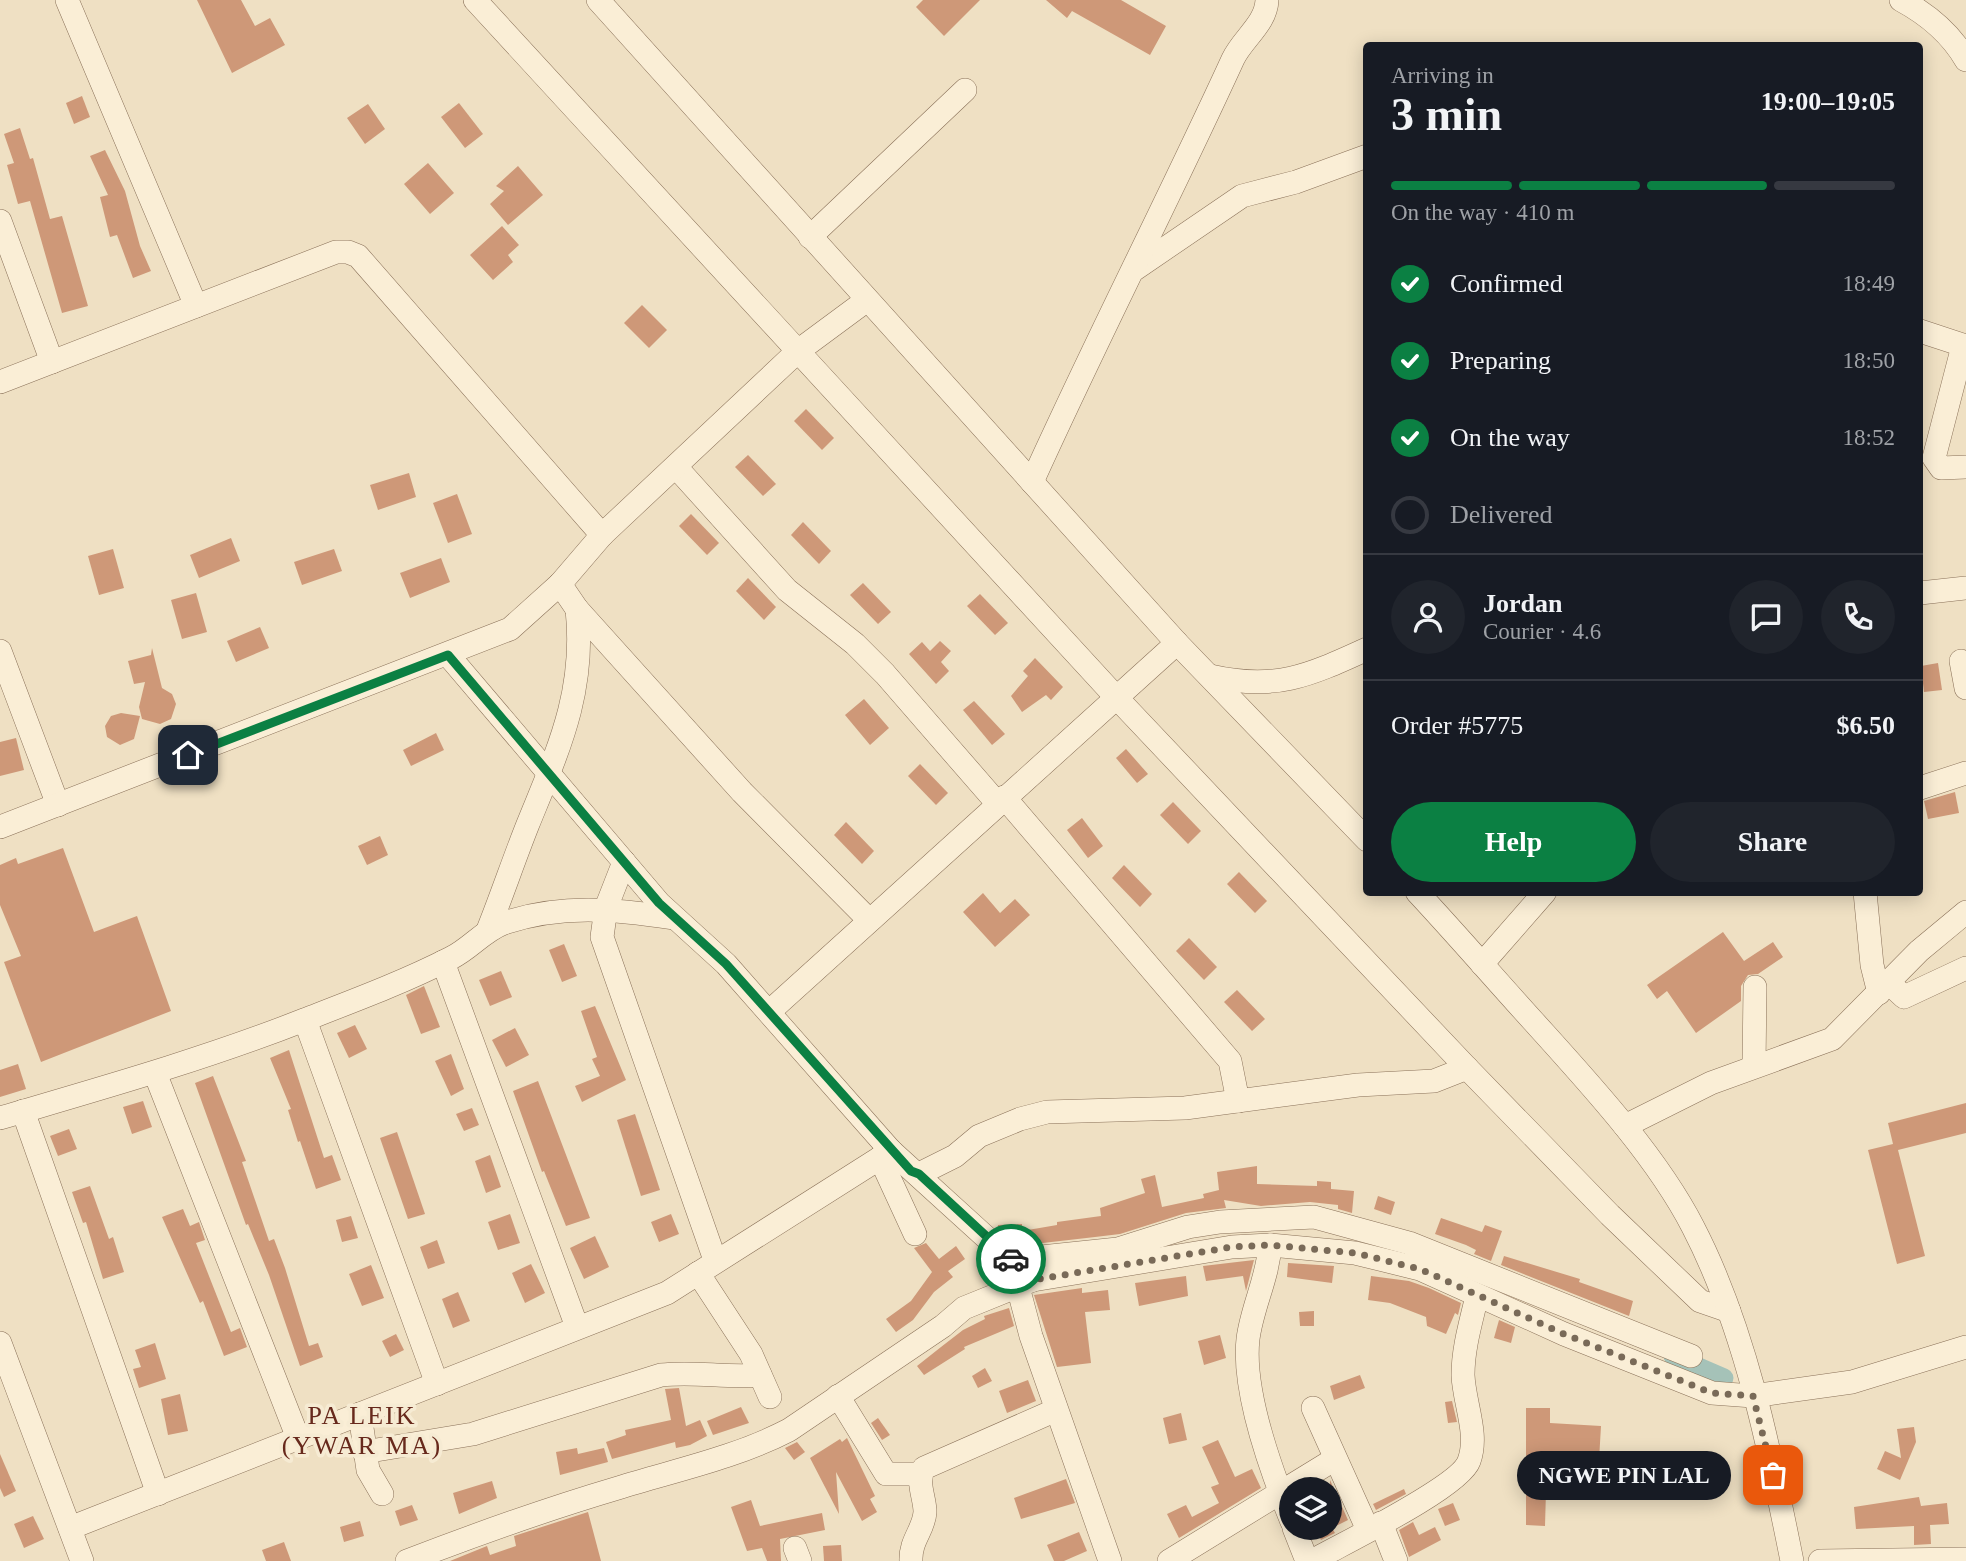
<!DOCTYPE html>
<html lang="en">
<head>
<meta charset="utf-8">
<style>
  body { margin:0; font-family:Georgia,serif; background:#20242c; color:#f1f3f6; height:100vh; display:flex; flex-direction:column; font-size:26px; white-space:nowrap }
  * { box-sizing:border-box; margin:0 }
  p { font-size:23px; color:#9ea1a6 }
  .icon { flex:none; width:38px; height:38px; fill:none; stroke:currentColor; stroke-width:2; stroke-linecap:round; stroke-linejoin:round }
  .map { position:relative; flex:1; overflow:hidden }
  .panel { position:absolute; left:1363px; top:42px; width:560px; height:854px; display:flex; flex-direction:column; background:#171b24; border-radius:7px; box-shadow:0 4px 18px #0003 }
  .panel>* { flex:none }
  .fabs { position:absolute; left:1279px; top:1477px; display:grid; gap:14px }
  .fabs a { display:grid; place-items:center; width:63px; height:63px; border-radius:50%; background:#171b24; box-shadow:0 4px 18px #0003; font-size:35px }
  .pin { position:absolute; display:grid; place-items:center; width:60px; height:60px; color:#fff; margin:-30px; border-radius:14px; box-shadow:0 4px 10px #0006 }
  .courier { position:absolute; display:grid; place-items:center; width:70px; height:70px; margin:-35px; border:5px solid #0b8043; border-radius:50%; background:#fff; color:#222; box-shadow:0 2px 9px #0007 }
  .bubble { position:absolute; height:49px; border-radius:24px; background:#171b24; box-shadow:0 4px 18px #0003; font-size:23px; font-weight:800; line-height:49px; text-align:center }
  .headline em { font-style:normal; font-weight:800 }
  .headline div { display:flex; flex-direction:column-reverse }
  .headline { display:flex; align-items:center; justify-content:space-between; height:119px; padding:0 28px }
  h1 { font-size:46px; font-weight:800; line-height:52px }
  .bar { display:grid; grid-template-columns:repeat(4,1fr); gap:10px 7px; align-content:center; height:84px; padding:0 28px }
  .bar i { height:9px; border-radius:5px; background:#363941 }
  .bar .selected { background:#0b8043 }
  .bar p { grid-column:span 4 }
  .line { display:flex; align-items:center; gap:18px; padding:0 28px; border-top:2px solid #363941 }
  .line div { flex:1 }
  .round { display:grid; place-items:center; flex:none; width:74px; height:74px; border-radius:37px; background:#20242c }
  ol { padding:0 28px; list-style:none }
  li { display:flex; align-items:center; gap:21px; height:77px }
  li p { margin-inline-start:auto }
  li .icon { padding:7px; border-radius:50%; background:#0b8043; color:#fff; stroke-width:4 }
  li:last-child { color:#9ea1a6 }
  li i { width:38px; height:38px; border:4px solid #363941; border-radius:50% }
  .button { display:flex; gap:14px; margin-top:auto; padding:14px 28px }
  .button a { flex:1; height:80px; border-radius:42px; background:#0b8043; color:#fff; font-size:28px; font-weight:800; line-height:80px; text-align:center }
  .button a+a { background:#20242c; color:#f1f3f6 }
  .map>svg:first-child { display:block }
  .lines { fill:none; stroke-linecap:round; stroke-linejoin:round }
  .canal { stroke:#a5c2b8; stroke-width:19 }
  .building { fill:#ce9878 }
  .minor-casing { stroke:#8a7159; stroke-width:24 }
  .minor { stroke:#faeed6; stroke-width:23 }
  .done { stroke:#796a58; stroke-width:7; stroke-dasharray:0 12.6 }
  .route { stroke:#0b8043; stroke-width:9 }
  .labels { text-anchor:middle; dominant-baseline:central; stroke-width:7; stroke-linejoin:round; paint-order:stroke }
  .quarter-label { font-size:26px; letter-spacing:2px; fill:#67291c; stroke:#f6ebd3 }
</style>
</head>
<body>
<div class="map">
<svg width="1966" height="1561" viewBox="0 0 1966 1561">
  <rect width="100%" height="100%" fill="#efe0c3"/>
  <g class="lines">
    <path class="canal" d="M1673,1356L1724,1378"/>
  </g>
  <g class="building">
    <path d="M197,0H241L255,26L270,18L285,45L232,73Z"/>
    <path d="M923,0H980L944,36L916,7Z"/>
    <path d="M1046,0H1121L1166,26L1150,55L1072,11L1067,18Z"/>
    <path d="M82,96L90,117L74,124L66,103Z"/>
    <path d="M459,103L483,134L465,148L441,117Z"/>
    <path d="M368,104L385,129L365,144L347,118Z"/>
    <path d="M20,128L30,159L33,158L50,219L62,216L88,306L62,313L30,201L18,204L7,165L14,163L4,134Z"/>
    <path d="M105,150L125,191L140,246L151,271L133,278L117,235L110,237L100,197L108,195L90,156Z"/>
    <path d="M428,163L454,193L430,214L404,184Z"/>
    <path d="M518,166L543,195L508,225L490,204L504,191L496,186Z"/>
    <path d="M502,226L519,245L508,255L513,262L493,280L470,255Z"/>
    <path d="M642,305L667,330L649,348L624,323Z"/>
    <path d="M806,409L834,438L822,450L794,421Z"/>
    <path d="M748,455L776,484L763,496L735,467Z"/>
    <path d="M409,473L416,497L378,510L370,485Z"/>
    <path d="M457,494L472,534L448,543L433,503Z"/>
    <path d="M691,514L719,543L707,555L679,526Z"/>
    <path d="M803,522L831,551L819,564L791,535Z"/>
    <path d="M231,538L240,561L199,578L190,555Z"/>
    <path d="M113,549L124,588L99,595L88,556Z"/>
    <path d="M334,549L342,571L302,585L294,562Z"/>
    <path d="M441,558L450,582L410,598L400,573Z"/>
    <path d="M748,578L776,607L764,620L736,591Z"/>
    <path d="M863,583L891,612L878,624L850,595Z"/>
    <path d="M196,593L207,632L182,639L171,600Z"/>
    <path d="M980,594L1008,623L995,635L967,606Z"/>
    <path d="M260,627L269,648L236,662L227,641Z"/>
    <path d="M940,641L951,651L941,662L949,671L936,684L909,654L922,642L930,651Z"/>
    <path d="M152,648L162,688L172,694L176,704L171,719L160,724L142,719L139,707L145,682L134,684L128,661L151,655Z"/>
    <path d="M1035,658L1063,687L1051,700L1046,695L1022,712L1011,696L1028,676L1023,671Z"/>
    <path d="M1938,663L1942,690L1924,692L1921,666Z"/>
    <path d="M864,699L889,728L870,745L845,715Z"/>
    <path d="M974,701L1005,734L992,745L963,710Z"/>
    <path d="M121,713L140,716L134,739L120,745L107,737L105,726L111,716Z"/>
    <path d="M436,733L444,750L411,766L403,750Z"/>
    <path d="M16,738L24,770L0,776V742Z"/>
    <path d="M1126,749L1148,774L1137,783L1116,758Z"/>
    <path d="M920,764L948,793L936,805L908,776Z"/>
    <path d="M1955,792L1959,813L1928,819L1924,801Z"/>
    <path d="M1173,802L1201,831L1188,844L1160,815Z"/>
    <path d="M1082,818L1103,846L1088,858L1067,830Z"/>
    <path d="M846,822L874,851L862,864L834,835Z"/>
    <path d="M380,836L388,855L367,865L358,846Z"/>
    <path d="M63,848L94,932L137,916L171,1011L41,1062L4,962L21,956L0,905V865L16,858L18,864Z"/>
    <path d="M1124,865L1152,894L1140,907L1112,878Z"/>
    <path d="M1239,872L1267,901L1255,913L1227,884Z"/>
    <path d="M983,893L1000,913L1015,899L1030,915L995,947L963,912Z"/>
    <path d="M1723,932L1744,961L1773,942L1783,957L1758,974L1748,975L1741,986V1001L1696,1033L1667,991L1657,999L1647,985Z"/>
    <path d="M1189,938L1217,967L1204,980L1176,951Z"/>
    <path d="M564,944L577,976L562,982L549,950Z"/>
    <path d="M501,971L512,997L490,1006L479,980Z"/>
    <path d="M424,986L440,1027L421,1034L406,995Z"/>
    <path d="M1237,990L1265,1019L1252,1031L1224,1002Z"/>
    <path d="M595,1006L626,1080L582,1102L575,1086L600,1076L592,1059L597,1057L581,1011Z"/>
    <path d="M355,1025L367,1049L349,1058L337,1033Z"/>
    <path d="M515,1028L529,1055L506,1067L492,1040Z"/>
    <path d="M289,1050L324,1158L332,1155L341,1180L316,1189L300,1141L298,1142L288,1110L291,1109L270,1058Z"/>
    <path d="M451,1054L464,1089L451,1096L435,1061Z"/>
    <path d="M18,1064L26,1089L0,1097V1070Z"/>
    <path d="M213,1076L246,1161L242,1162L269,1241L274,1239L285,1268L309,1346L318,1343L323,1357L300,1366L269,1275L248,1224L246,1225L195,1083Z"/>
    <path d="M538,1081L590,1218L566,1226L544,1171L542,1172L513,1091Z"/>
    <path d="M143,1101L152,1127L132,1134L123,1107Z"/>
    <path d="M1966,1103V1133L1898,1150L1925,1256L1897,1264L1868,1150L1893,1144L1888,1123Z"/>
    <path d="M472,1108L479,1125L464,1131L456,1114Z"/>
    <path d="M635,1114L660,1190L641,1196L617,1120Z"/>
    <path d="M69,1129L77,1149L58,1156L50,1136Z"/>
    <path d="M397,1132L425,1214L408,1219L380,1138Z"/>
    <path d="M490,1155L501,1187L486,1193L475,1161Z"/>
    <path d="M1257,1166V1184L1317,1186V1181L1331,1182V1189L1354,1191L1352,1213L1338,1209V1205L1310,1202L1261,1206L1224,1200L1226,1208L1186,1213L1120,1234L1095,1237L1034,1244L1013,1243L998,1229V1225L1022,1224V1231L1057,1225V1222L1101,1216L1100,1208L1145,1193L1141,1179L1155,1175L1162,1207L1204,1198L1203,1194L1219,1190L1217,1172Z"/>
    <path d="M90,1186L109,1239L113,1237L124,1272L103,1279L86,1222L83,1223L72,1192Z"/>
    <path d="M1378,1196L1395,1202L1391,1215L1374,1209Z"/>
    <path d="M183,1209L190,1226L199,1222L205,1240L196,1243L231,1332L240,1328L247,1347L224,1356L203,1301L200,1303L162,1217Z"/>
    <path d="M510,1214L520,1243L498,1250L488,1222Z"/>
    <path d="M671,1214L679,1234L659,1242L651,1222Z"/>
    <path d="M351,1216L358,1238L342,1242L336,1220Z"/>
    <path d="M1441,1218L1482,1232L1485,1225L1502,1231L1491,1261L1474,1254L1476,1250L1466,1245L1435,1234Z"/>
    <path d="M595,1236L609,1267L584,1279L570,1248Z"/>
    <path d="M437,1240L445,1263L428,1269L420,1247Z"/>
    <path d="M926,1243L939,1259L956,1246L965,1259L948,1271L953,1277L934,1292L913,1320L896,1332L886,1319L911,1301L932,1272L914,1248Z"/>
    <path d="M1504,1256L1580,1279L1579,1282L1633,1301L1629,1316L1501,1265Z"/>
    <path d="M1254,1260L1246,1291L1243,1276L1206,1281L1203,1266Z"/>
    <path d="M1288,1263L1334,1266L1332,1283L1287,1277Z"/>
    <path d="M531,1264L545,1293L525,1303L512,1273Z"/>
    <path d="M371,1265L384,1298L362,1306L349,1274Z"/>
    <path d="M1186,1276L1188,1296L1139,1306L1135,1283Z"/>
    <path d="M1371,1276L1409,1281L1429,1288L1461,1303L1458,1315L1455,1313L1446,1334L1427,1326L1426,1317L1390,1303L1368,1300Z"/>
    <path d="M1082,1288V1293L1108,1290L1110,1310L1085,1312L1091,1363L1057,1367L1034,1295Z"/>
    <path d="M458,1292L470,1321L453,1328L442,1299Z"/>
    <path d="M1009,1308L1014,1326L964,1347L965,1349L924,1375L917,1366L941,1347L963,1330L985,1319L984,1316Z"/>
    <path d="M1314,1311V1326H1300L1299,1312Z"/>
    <path d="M1499,1320L1515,1327L1511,1343L1494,1338Z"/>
    <path d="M396,1334L404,1350L390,1357L382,1341Z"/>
    <path d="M1220,1335L1226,1358L1204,1365L1198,1341Z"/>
    <path d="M155,1343L166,1379L139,1388L133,1369L141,1367L135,1350Z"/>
    <path d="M985,1368L992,1381L978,1388L972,1376Z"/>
    <path d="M1360,1375L1365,1388L1334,1400L1330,1386Z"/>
    <path d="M1028,1380L1036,1401L1007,1413L999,1391Z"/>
    <path d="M679,1388L686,1426L700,1420L707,1436L690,1445L676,1448L675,1442L612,1459L606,1442L626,1435L625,1430L671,1420L665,1389Z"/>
    <path d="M180,1394L188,1431L168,1435L161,1399Z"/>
    <path d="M1452,1401L1457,1422L1448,1423L1445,1402Z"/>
    <path d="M741,1407L749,1423L713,1435L707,1421Z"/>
    <path d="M1526,1408H1550V1423L1601,1426L1599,1460L1547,1456L1545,1526L1526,1525Z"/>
    <path d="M1181,1413L1187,1440L1169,1444L1163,1418Z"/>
    <path d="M878,1418L890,1435L882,1440L871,1423Z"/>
    <path d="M1914,1427L1916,1442L1900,1480L1877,1469L1885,1451L1901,1458L1897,1429Z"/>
    <path d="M847,1438L875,1496L870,1499L877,1512L862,1521L836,1472L839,1514L810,1458L840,1439L842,1442Z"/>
    <path d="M1218,1440L1235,1477L1252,1469L1261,1488L1179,1538L1167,1514L1186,1505L1192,1517L1219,1503L1211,1487L1219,1484L1202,1447Z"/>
    <path d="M797,1442L805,1452L794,1460L785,1448Z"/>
    <path d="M577,1448L578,1454L604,1448L608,1462L560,1475L556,1452Z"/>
    <path d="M0,1454L16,1491L4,1497L0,1488Z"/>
    <path d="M1066,1479L1075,1503L1021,1519L1014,1498Z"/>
    <path d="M1330,1480L1348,1520L1332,1528L1335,1533L1321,1540L1316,1530L1330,1528Z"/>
    <path d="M492,1481L497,1498L459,1514L453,1493Z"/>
    <path d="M1404,1489L1406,1494L1376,1510L1373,1504Z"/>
    <path d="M1919,1497L1921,1506L1947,1503L1949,1524L1930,1525L1931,1544L1914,1545V1526L1856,1529L1854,1507Z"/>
    <path d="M751,1500L760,1526L822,1513L825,1530L780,1539L781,1561H767L762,1548L747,1551L731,1507Z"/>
    <path d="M1453,1503L1460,1520L1445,1526L1438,1509Z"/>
    <path d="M412,1505L418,1520L400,1526L395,1511Z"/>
    <path d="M588,1512L601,1561H450L487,1546L490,1555L516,1546L514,1536Z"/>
    <path d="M33,1516L44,1539L24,1548L14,1524Z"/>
    <path d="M360,1521L364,1536L344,1542L340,1527Z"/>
    <path d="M1413,1522L1419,1535L1435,1527L1441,1540L1409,1557L1399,1530Z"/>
    <path d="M1079,1532L1087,1551L1064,1561H1054L1047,1545Z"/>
    <path d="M284,1542L291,1561H266L262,1550Z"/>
    <path d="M841,1545L842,1561H824L823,1546Z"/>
  </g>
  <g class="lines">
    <g class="minor-casing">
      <g id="minor">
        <path d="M67,0L196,306"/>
        <path d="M475,0L1115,696L1467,1068L1610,1215L1700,1301L1729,1311"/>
        <path d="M598,0L1177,643L1367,840"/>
        <path d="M1901,0C1927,14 1951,34 1966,60"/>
        <path d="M0,221L52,362"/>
        <path d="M810,237L965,90"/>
        <path d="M1135,269L1242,196L1296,182L1367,156"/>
        <path d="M1920,331L1966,346"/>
        <path d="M1963,346L1934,458L1941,468L1966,467"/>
        <path d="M0,382L336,252H348L358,256L602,535"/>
        <path d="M676,467L787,590L855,644L885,674L998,804"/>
        <path d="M1032,482C1096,340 1168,201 1233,59C1243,38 1266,24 1267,0"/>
        <path d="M560,584L577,609L742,792L869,920"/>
        <path d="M1920,593L1966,588"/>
        <path d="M0,651L58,805"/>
        <path d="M448,655L659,903L726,964L891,1151L1033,1280"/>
        <path d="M1961,661L1966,688"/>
        <path d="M1210,676C1275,691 1308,676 1367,649"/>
        <path d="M1920,788L1966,773"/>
        <path d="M1004,797L1230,1061L1238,1101"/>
        <path d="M0,827L510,629L560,584L602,535L798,351L867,300"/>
        <path d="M624,862L606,908L602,937L715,1260"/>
        <path d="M1417,892C1457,935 1495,979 1534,1022C1588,1082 1656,1155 1693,1227C1745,1327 1770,1451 1792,1561"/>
        <path d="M1865,892L1872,965L1879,993"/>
        <path d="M488,930C502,895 514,859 528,824C558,750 586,692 577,609"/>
        <path d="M443,962L577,1327"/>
        <path d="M1482,964L1545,892"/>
        <path d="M1889,983L1904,997L1966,968"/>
        <path d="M770,1011L1177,643"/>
        <path d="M305,1020L437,1384"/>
        <path d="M1754,1066L1755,987"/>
        <path d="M155,1073L298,1438"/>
        <path d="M23,1111L158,1494"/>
        <path d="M0,1118C102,1088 205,1059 304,1020C353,1001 404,982 451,958C471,948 483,931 504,923C561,904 615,909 673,918"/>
        <path d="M1625,1126L1711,1083L1832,1039L1919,951L1966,912"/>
        <path d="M880,1158L915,1234"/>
        <path d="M919,1174L955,1156L979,1136L1020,1119L1047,1112L1185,1108L1358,1085L1434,1081L1467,1068"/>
        <path d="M1270,1245C1268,1278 1252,1307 1248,1339C1242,1392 1272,1473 1292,1522"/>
        <path d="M1012,1260L1118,1249L1188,1227L1220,1222L1314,1217L1409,1243L1691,1356"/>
        <path d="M698,1273L751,1354L770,1397"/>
        <path d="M1018,1287L1031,1336L1110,1561"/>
        <path d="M0,1343L82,1561"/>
        <path d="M838,1396L886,1474H921"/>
        <path d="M1313,1408L1368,1530"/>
        <path d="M360,1414L368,1470L382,1494"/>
        <path d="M364,1452L473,1434L661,1375C694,1371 726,1378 760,1375"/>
        <path d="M1381,1523L1396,1561"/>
        <path d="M70,1528L667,1293L891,1151"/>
        <path d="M1294,1528L1307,1561"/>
        <path d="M795,1548L800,1561"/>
        <path d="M407,1561C477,1534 547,1509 618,1488C676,1470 735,1458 789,1430L943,1326L964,1308L1033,1280L1232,1247L1270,1245L1355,1253L1420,1269L1564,1334L1712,1393L1753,1396L1852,1382L1966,1347"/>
        <path d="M911,1561C910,1540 924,1530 925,1512C925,1497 916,1483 924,1468L1056,1410"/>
        <path d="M1169,1561L1335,1459"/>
        <path d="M1312,1561C1342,1544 1460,1487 1469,1461C1479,1434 1464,1403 1463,1375C1463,1348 1471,1322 1477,1296"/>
        <path d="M1820,1561L1966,1559"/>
      </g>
    </g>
    <use href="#minor" class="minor"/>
  </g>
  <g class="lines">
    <path class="done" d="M1011,1259L1033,1280L1232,1247L1270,1245L1355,1253L1420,1269L1564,1334L1712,1393L1753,1396L1773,1475"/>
    <path class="route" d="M188,755L448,655L659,903L726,964L911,1171L919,1174L1011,1259"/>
  </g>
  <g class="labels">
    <g class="quarter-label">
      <text x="362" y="1415">PA LEIK<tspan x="362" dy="30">(YWAR MA)</tspan></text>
    </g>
  </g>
</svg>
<div class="fabs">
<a><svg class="icon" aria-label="layers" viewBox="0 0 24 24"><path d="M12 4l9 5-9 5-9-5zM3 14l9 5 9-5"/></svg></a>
</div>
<div class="pin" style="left:1773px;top:1475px;background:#ea580c"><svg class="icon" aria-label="bag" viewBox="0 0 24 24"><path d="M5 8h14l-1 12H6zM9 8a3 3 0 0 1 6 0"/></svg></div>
<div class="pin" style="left:188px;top:755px;background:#1f2937"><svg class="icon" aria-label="home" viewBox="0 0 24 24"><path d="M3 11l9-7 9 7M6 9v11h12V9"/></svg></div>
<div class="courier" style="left:1011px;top:1259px"><svg class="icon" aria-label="car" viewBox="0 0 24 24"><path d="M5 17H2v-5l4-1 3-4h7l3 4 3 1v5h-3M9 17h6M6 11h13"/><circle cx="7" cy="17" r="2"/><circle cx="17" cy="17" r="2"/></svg></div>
<div class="bubble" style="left:1517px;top:1451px;width:214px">NGWE PIN LAL</div>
<section class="panel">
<div class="headline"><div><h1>3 min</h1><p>Arriving in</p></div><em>19:00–19:05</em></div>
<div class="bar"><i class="selected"></i><i class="selected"></i><i class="selected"></i><i></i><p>On the way · 410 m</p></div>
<ol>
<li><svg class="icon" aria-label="check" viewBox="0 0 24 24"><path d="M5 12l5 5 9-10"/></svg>Confirmed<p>18:49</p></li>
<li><svg class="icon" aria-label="check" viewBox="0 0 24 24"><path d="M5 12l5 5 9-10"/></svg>Preparing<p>18:50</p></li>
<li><svg class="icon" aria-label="check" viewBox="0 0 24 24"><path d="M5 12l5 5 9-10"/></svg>On the way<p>18:52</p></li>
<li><i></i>Delivered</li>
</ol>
<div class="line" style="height:126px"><a class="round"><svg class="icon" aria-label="person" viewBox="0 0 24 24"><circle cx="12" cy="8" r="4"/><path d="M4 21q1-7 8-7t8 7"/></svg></a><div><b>Jordan</b><p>Courier · 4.6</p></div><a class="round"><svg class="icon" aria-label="chat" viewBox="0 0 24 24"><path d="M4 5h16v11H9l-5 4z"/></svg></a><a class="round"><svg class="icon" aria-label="phone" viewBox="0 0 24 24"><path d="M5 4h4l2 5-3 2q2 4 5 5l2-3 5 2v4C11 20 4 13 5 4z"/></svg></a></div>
<div class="line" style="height:91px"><div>Order #5775</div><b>$6.50</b></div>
<div class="button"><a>Help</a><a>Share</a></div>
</section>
</div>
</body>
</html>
